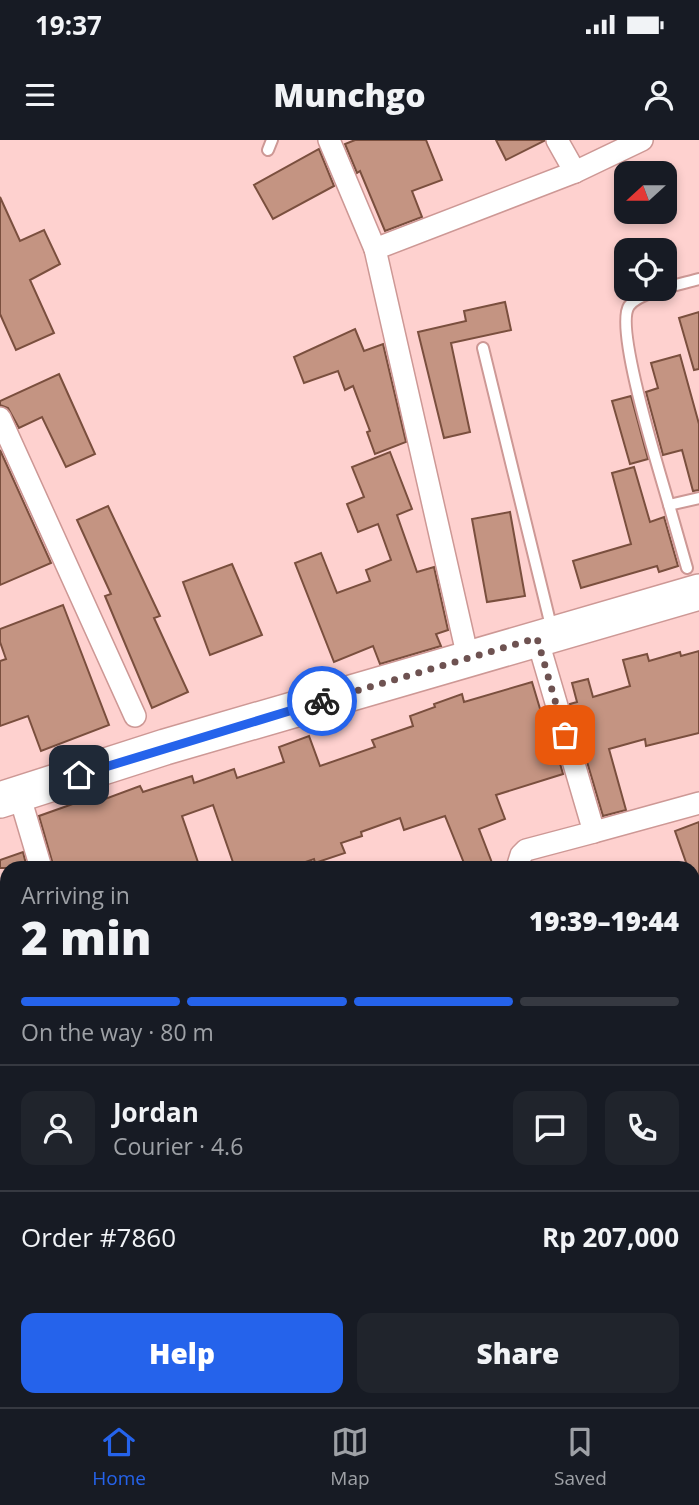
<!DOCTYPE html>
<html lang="en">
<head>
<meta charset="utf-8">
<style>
  body { margin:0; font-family:"Open Sans",sans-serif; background:#20242c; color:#f1f3f6; height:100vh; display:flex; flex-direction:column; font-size:26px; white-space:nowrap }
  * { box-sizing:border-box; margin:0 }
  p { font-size:23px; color:#9ea1a6 }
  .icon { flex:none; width:38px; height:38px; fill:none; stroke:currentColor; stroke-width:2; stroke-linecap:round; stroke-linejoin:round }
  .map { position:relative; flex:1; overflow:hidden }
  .details { position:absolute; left:0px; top:721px; width:700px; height:546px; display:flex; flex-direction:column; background:#171b24; border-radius:21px 21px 0 0; box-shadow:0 4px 10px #0003 }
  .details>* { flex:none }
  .needle { width:46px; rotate:249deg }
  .controls { position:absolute; left:614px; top:21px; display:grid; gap:14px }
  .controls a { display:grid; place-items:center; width:63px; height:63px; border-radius:14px; background:#171b24; box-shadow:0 4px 10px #0003; font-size:35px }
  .pin { position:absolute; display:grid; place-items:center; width:60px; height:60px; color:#fff; margin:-30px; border-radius:14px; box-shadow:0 4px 10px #0006 }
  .courier { position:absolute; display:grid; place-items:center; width:70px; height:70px; margin:-35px; border:5px solid #2563eb; border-radius:50%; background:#fff; color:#222; box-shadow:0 2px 9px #0007 }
  .summary em { font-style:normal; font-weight:800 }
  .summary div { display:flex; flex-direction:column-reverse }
  .summary { display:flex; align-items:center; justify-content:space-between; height:119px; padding:0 21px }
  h1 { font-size:46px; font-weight:800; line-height:52px }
  .bar { display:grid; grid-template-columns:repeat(4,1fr); gap:10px 7px; align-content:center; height:84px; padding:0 21px }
  .bar i { height:9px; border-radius:5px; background:#363941 }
  .bar .selected { background:#2563eb }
  .bar p { grid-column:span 4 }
  .line { display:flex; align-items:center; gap:18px; padding:0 21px; border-top:2px solid #363941 }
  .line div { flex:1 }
  .round { display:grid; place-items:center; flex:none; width:74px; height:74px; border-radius:14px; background:#20242c }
  .primary-button { display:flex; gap:14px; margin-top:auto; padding:14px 21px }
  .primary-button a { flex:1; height:80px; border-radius:14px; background:#2563eb; color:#fff; font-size:28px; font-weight:800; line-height:80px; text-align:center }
  .primary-button a+a { background:#20242c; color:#f1f3f6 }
  .status { display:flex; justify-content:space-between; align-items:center; height:49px; padding:0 35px; background:#171b24; direction:ltr }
  .status svg { height:19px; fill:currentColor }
  header { display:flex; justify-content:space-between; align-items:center; height:91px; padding:0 21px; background:#171b24; font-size:32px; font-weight:800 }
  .tabs { display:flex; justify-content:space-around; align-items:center; height:98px; border-top:2px solid #363941; background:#171b24; font-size:19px; color:#9ea1a6 }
  .tabs a { display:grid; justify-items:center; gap:4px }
  .tabs .selected { color:#2563eb }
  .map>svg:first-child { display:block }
  .building { fill:#c49482; stroke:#7a4f3e; stroke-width:2 }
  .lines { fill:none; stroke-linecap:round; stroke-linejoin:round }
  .service-casing { stroke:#cd9895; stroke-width:14 }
  .minor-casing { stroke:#cd9895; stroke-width:24 }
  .primary-casing { stroke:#cd9895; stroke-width:38 }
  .service { stroke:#fff; stroke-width:10 }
  .minor { stroke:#fff; stroke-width:21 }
  .primary { stroke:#fff; stroke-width:35 }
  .done { stroke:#6e5251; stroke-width:7; stroke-dasharray:0 12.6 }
  .route { stroke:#2563eb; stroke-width:9 }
</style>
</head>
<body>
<div class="status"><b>19:37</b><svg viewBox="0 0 49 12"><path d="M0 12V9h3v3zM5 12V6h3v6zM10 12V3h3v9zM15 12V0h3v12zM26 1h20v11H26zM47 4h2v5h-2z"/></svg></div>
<header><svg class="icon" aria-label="menu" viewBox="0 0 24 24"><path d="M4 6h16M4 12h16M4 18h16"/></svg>Munchgo<svg class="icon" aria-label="person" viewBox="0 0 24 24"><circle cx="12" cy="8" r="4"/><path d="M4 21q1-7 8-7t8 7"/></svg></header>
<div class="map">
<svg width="699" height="1267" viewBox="0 0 699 1267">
  <rect width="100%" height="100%" fill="#fed1cf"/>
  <g class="building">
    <path d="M355,0H426L442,40L412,51L422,77L385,91L360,31L357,33L345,4Z"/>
    <path d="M496,0H544V1L506,20Z"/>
    <path d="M319,9L334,46L273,79L254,45Z"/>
    <path d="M0,57L20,101L44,90L60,124L30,140L54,193L16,210L0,174Z"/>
    <path d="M505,162L511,190L451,203L470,292L444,298L418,192L466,181L464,171Z"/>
    <path d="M699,172V229L694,230L679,178Z"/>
    <path d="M355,189L364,211L383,204L406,302L375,314L367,292L370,291L353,246L345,250L338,231L304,243L294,217Z"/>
    <path d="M680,215L699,284V350L693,351L682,310L663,315L646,252L658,248L651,223Z"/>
    <path d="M59,234L95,314L66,327L42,277L19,288L8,268L0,265V261Z"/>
    <path d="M631,256L648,319L630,324L612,261Z"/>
    <path d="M0,310L51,423L0,445Z"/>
    <path d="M390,312L412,369L397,375L417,432L434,427L448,490L436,494L441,506L380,524L373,506L334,522L295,423L321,413L337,453L370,441L366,430L391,420L378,384L358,392L347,364L364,357L352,327Z"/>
    <path d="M634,327L650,382L664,377L678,426L659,432L657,426L581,448L573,421L631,404L612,333Z"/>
    <path d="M108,366L160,476L154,478L188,552L152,568L105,456L111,454L77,380Z"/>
    <path d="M510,372L525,456L487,462L472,379Z"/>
    <path d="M232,424L262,495L210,515L183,442Z"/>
    <path d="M63,465L109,585L41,611L28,576L0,586V521L6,519L0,502V489Z"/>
    <path d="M699,511V593L646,606L645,599L609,609L626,670L603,676L570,564L577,562L572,543L588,539L593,557L630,546L623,520L647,514L649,521L680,512L681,516Z"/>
    <path d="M532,542L541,572L545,571L563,634L496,655L505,679L479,689L494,728H466L445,676L404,690L400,678L361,692L362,696L341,703L345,713L315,723L314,719L288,728H235L213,665L182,676L200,728H54L39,676L95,656L97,662L140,646L143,652L192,636L194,643L234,629L237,638L284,622L279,607L309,596L320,626L375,607L372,600L413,586L410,576L435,567L434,564L462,554L464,562Z"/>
    <path d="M699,682V752L696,753L693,728H688L675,691Z"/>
    <path d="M23,712L27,728H0V720Z"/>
  </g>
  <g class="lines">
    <g class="service-casing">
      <g id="service">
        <path d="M268,10L272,0"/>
        <path d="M483,208L552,490"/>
        <path d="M669,365C660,333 614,188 629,166C639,152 682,144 699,139"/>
        <path d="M687,428L669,365L699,358"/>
      </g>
    </g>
    <g class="minor-casing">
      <g id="minor">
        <path d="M329,0L375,109"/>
        <path d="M557,0L575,32"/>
        <path d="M0,278L135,576"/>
        <path d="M468,518L375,109L575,32L642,0"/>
        <path d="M19,654L41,728"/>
        <path d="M594,692L699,663"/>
        <path d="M517,728L521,715L526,710L594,692L537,498"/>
        <path d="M0,1118L7,1113"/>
        <path d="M693,1146L699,1154"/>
        <path d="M134,1260L140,1267"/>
        <path d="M337,1260L342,1267"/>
        <path d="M566,1260L572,1267"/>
      </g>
    </g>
    <g class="primary-casing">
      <path id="primary" d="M0,660L165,607L699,452"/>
    </g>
    <use href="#service" class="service"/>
    <use href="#minor" class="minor"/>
    <use href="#primary" class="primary"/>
  </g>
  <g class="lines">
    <path class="done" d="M322,561L537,498L565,595"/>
    <path class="route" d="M79,635L322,561"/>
  </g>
</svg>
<div class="controls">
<a><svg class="needle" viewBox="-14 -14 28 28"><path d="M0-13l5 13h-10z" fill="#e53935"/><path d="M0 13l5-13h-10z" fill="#9ea1a6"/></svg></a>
<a><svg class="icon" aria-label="locate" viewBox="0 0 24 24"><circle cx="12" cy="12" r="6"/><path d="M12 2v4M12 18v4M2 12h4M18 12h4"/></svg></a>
</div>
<div class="pin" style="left:565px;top:595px;background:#ea580c"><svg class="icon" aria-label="bag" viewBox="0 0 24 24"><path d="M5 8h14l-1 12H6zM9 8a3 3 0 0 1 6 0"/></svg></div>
<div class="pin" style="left:79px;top:635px;background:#1f2937"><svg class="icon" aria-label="home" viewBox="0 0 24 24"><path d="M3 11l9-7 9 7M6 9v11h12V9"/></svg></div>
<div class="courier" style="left:322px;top:561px"><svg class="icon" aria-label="bike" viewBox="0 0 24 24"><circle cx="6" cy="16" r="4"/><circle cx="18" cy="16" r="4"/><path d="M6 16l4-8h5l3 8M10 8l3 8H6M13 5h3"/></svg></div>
<section class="details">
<div class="summary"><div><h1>2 min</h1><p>Arriving in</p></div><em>19:39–19:44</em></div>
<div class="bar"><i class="selected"></i><i class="selected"></i><i class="selected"></i><i></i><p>On the way · 80 m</p></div>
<div class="line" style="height:126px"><a class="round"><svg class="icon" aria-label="person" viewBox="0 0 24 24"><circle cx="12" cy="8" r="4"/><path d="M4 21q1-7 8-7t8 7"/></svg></a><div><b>Jordan</b><p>Courier · 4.6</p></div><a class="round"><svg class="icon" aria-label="chat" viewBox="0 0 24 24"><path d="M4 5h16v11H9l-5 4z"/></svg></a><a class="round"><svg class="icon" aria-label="phone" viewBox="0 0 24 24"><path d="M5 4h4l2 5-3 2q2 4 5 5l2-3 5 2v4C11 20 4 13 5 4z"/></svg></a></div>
<div class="line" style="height:91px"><div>Order #7860</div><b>Rp 207,000</b></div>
<div class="primary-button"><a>Help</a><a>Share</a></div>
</section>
</div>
<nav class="tabs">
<a class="selected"><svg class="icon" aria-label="home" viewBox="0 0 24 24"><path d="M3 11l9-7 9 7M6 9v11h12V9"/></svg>Home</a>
<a><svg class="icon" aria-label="map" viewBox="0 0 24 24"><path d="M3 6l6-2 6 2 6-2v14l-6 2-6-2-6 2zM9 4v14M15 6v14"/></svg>Map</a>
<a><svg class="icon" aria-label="saved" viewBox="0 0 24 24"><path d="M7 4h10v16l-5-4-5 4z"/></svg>Saved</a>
</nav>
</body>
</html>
